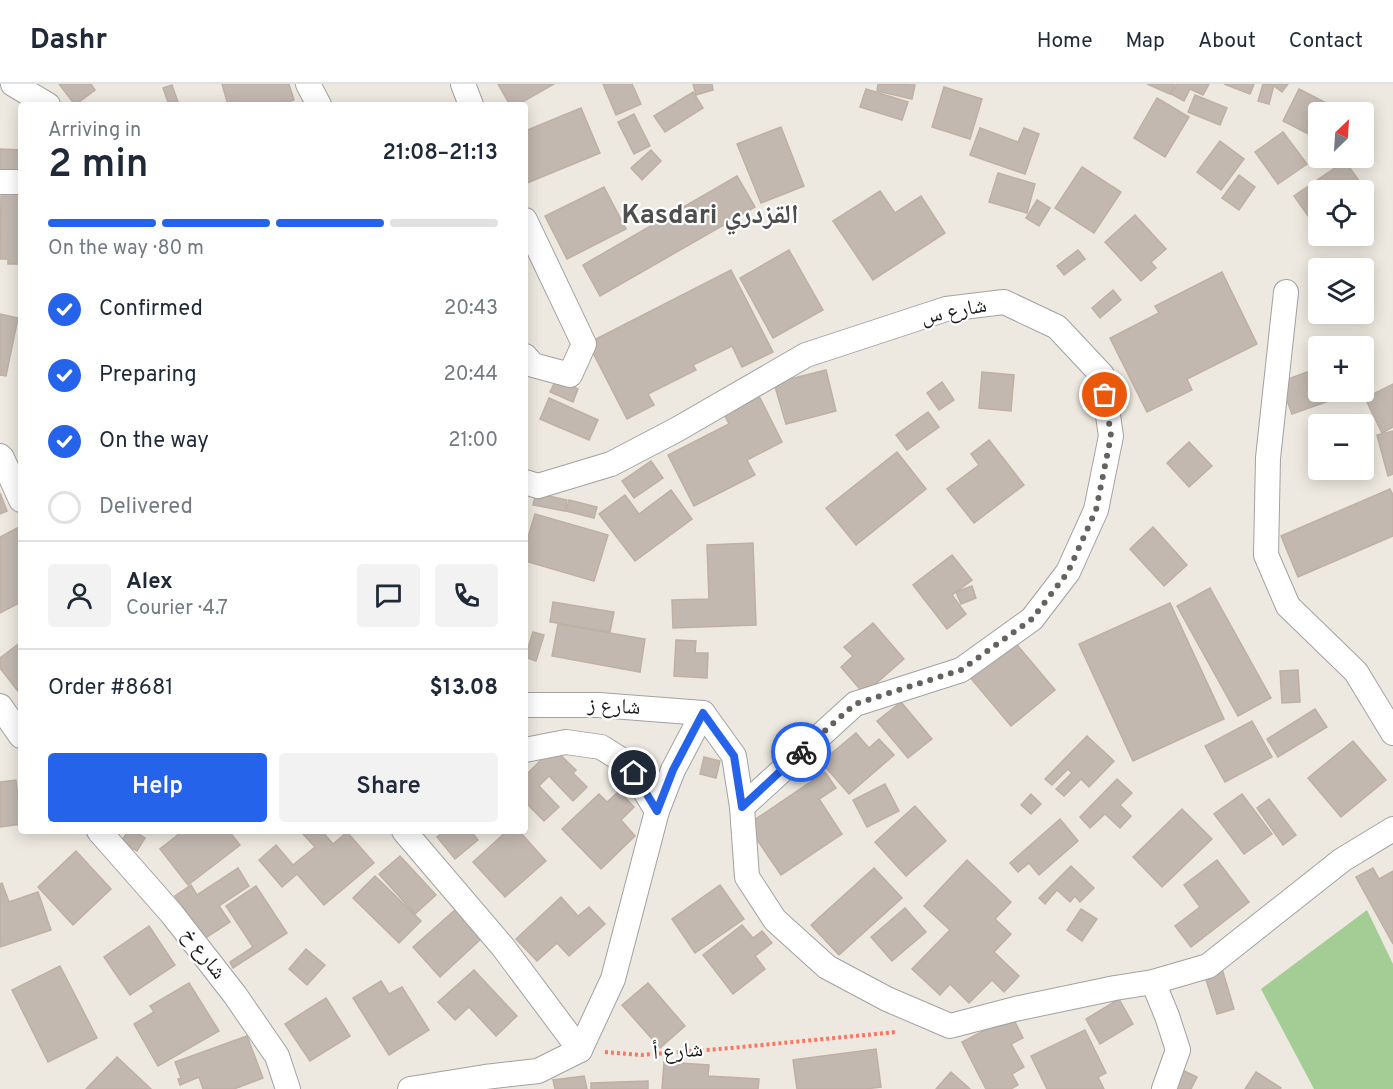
<!DOCTYPE html>
<html lang="en">
<head>
<meta charset="utf-8">
<style>
  body { margin:0; font-family:Overpass,"Noto Naskh Arabic",sans-serif; background:#f2f2f3; color:#1f2937; height:100vh; display:flex; flex-direction:column; font-size:22px; white-space:nowrap }
  * { box-sizing:border-box; margin:0 }
  p { font-size:20px; color:#747a83 }
  .icon { flex:none; width:33px; height:33px; fill:none; stroke:currentColor; stroke-width:2; stroke-linecap:round; stroke-linejoin:round }
  .map { position:relative; flex:1; overflow:hidden }
  .side { position:absolute; left:18px; top:18px; width:510px; height:732px; display:flex; flex-direction:column; background:#fff; border-radius:6px; box-shadow:0 3px 15px #0003 }
  .side>* { flex:none }
  .needle { width:39px; rotate:25deg }
  .controls { position:absolute; left:1308px; top:18px; display:grid; gap:12px }
  .controls a { display:grid; place-items:center; width:66px; height:66px; border-radius:6px; background:#fff; box-shadow:0 3px 15px #0003; font-size:30px }
  .pin { position:absolute; display:grid; place-items:center; width:51px; height:51px; color:#fff; margin:-26px; border:3px solid #fff; border-radius:50%; box-shadow:0 2px 6px #0007 }
  .courier { position:absolute; display:grid; place-items:center; width:60px; height:60px; margin:-30px; border:4px solid #2563eb; border-radius:50%; background:#fff; color:#222; box-shadow:0 2px 8px #0007 }
  .overview em { font-style:normal; font-weight:600 }
  .overview div { display:flex; flex-direction:column-reverse }
  .overview { display:flex; align-items:center; justify-content:space-between; height:102px; padding:0 30px }
  h1 { font-size:39px; font-weight:600; line-height:45px }
  .bar { display:grid; grid-template-columns:repeat(4,1fr); gap:9px 6px; align-content:center; height:72px; padding:0 30px }
  .bar i { height:8px; border-radius:4px; background:#e0e1e3 }
  .bar .current { background:#2563eb }
  .bar p { grid-column:span 4 }
  .line { display:flex; align-items:center; gap:15px; padding:0 30px; border-top:2px solid #e0e1e3 }
  .line div { flex:1 }
  .round { display:grid; place-items:center; flex:none; width:63px; height:63px; border-radius:6px; background:#f2f2f3 }
  ol { padding:0 30px; list-style:none }
  li { display:flex; align-items:center; gap:18px; height:66px }
  li p { margin-inline-start:auto }
  li .icon { padding:6px; border-radius:50%; background:#2563eb; color:#fff; stroke-width:4 }
  li:last-child { color:#747a83 }
  li i { width:33px; height:33px; border:3px solid #e0e1e3; border-radius:50% }
  .cta { display:flex; gap:12px; margin-top:auto; padding:12px 30px }
  .cta a { flex:1; height:69px; border-radius:6px; background:#2563eb; color:#fff; font-size:24px; font-weight:600; line-height:69px; text-align:center }
  .cta a+a { background:#f2f2f3; color:#1f2937 }
  header { display:flex; align-items:center; gap:36px; box-sizing:border-box; height:84px; padding:0 30px; background:#fff; border-bottom:2px solid #e0e1e3 }
  header strong { font-size:28px }
  nav { display:flex; gap:33px; margin-inline-start:auto; font-size:21px }
  .map>svg:first-child { display:block }
  .forest { fill:#a3cd94 }
  .building { fill:#c2b8b0; stroke:#bfb0a3; stroke-width:1.5 }
  .lines { fill:none; stroke-linecap:round; stroke-linejoin:round }
  .minor-casing { stroke:#a2a2a2; stroke-width:26 }
  .path { stroke:#fb7763; stroke-width:4; stroke-dasharray:3 3; stroke-linecap:butt }
  .minor { stroke:#fff; stroke-width:24 }
  .done { stroke:#646360; stroke-width:6; stroke-dasharray:0 10.8 }
  .route { stroke:#2563eb; stroke-width:8 }
  .labels { text-anchor:middle; dominant-baseline:central; stroke-width:4.5; stroke-linejoin:round; paint-order:stroke }
  .street-label { font-size:21px; fill:#1b1b1b; stroke:#fff }
  .district-label { font-size:27px; font-weight:bold; fill:#4e4e4e; stroke:#fff }
</style>
</head>
<body>
<header>
<strong>Dashr</strong>
<nav><a>Home</a><a>Map</a><a>About</a><a>Contact</a></nav>
</header>
<div class="map">
<svg width="1393" height="1005" viewBox="0 0 1393 1005">
  <rect width="100%" height="100%" fill="#ede9e0"/>
  <path class="forest" d="M1367,826L1393,880V1005H1314L1261,905Z"/>
  <g class="building">
    <path d="M59,0H91L95,6L75,21Z"/>
    <path d="M222,0H289L294,16L279,21H228Z"/>
    <path d="M498,0H554L517,21H510Z"/>
    <path d="M603,0H632L641,20L616,31Z"/>
    <path d="M693,0H712L713,6L696,11Z"/>
    <path d="M878,0L915,1L912,15L877,7Z"/>
    <path d="M1147,0H1175L1170,10Z"/>
    <path d="M1177,0H1209L1203,11L1190,5L1184,17L1171,10Z"/>
    <path d="M1224,0H1254L1250,10Z"/>
    <path d="M1263,0L1274,1L1269,20L1258,17Z"/>
    <path d="M1276,0H1288L1282,8L1274,2Z"/>
    <path d="M172,1L179,21H169L163,4Z"/>
    <path d="M944,3L982,15L970,55L932,43Z"/>
    <path d="M866,5L908,18L902,36L860,23Z"/>
    <path d="M1299,5L1338,25L1336,28H1318V55L1283,37Z"/>
    <path d="M693,8L703,24L665,48L654,32Z"/>
    <path d="M1195,11L1227,24L1220,41L1188,28Z"/>
    <path d="M1157,14L1189,33L1165,73L1134,54Z"/>
    <path d="M581,24L600,69L527,99L525,94V47Z"/>
    <path d="M634,30L650,62L634,70L618,38Z"/>
    <path d="M781,43L804,102L761,119L737,60Z"/>
    <path d="M980,44L1018,58L1024,44L1039,50L1025,90L970,71Z"/>
    <path d="M1283,48L1307,80L1278,100L1255,68Z"/>
    <path d="M1220,57L1244,75L1221,106L1197,88Z"/>
    <path d="M0,65L21,66V89L0,87Z"/>
    <path d="M651,66L661,77L642,96L631,84Z"/>
    <path d="M1345,77L1369,111L1364,115V106H1318V146L1294,112Z"/>
    <path d="M1082,83L1121,108L1094,149L1055,124Z"/>
    <path d="M998,89L1035,100L1027,129L989,118Z"/>
    <path d="M1239,91L1255,103L1239,126L1222,114Z"/>
    <path d="M737,92L755,123L600,212L583,181Z"/>
    <path d="M604,103L626,145L567,175L545,132Z"/>
    <path d="M880,107L895,129L921,112L945,149L873,196L833,137Z"/>
    <path d="M1,112H21V180H8V175H0Z"/>
    <path d="M1037,116L1050,124L1039,142L1026,134Z"/>
    <path d="M1135,131L1166,165L1151,178L1156,184L1141,197L1105,158Z"/>
    <path d="M789,166L823,226L773,254L740,194Z"/>
    <path d="M1078,166L1085,175L1064,191L1057,182Z"/>
    <path d="M731,186L773,268L742,283L732,262L693,281L696,286L648,310L654,321L627,335L588,259Z"/>
    <path d="M1222,188L1257,260L1187,295L1192,306L1147,328L1110,254L1159,229L1155,222Z"/>
    <path d="M1113,206L1121,216L1100,234L1092,224Z"/>
    <path d="M0,230L18,234L6,292L0,291Z"/>
    <path d="M1318,284V308H1342L1343,312L1292,330L1280,298Z"/>
    <path d="M826,286L836,327L786,340L774,299Z"/>
    <path d="M982,288L1014,291L1011,327L979,324Z"/>
    <path d="M556,296L578,305L573,318L550,308Z"/>
    <path d="M942,298L954,316L939,326L927,309Z"/>
    <path d="M1393,300V343L1382,349L1365,314Z"/>
    <path d="M758,310L782,358L747,376L755,391L694,422L668,371L729,340L723,328Z"/>
    <path d="M549,314L598,336L589,356L540,335Z"/>
    <path d="M928,328L939,343L907,366L896,351Z"/>
    <path d="M1393,347V390L1388,392L1377,351Z"/>
    <path d="M989,356L1024,401L974,439L947,405L979,381L971,370Z"/>
    <path d="M1189,358L1212,382L1189,403L1167,379Z"/>
    <path d="M897,368L926,405L856,461L826,424Z"/>
    <path d="M651,377L663,394L634,414L622,397Z"/>
    <path d="M1390,405L1393,411V452L1298,493L1281,452Z"/>
    <path d="M671,406L692,435L635,477L599,430L625,411L639,430Z"/>
    <path d="M0,409L7,427L0,430Z"/>
    <path d="M536,409L567,416L565,427L533,421Z"/>
    <path d="M569,416L597,423L594,434L566,427Z"/>
    <path d="M535,430L608,451L594,497L525,477V463Z"/>
    <path d="M21,442V518L0,529V453Z"/>
    <path d="M1153,443L1187,481L1164,502L1130,465Z"/>
    <path d="M753,459L756,541L673,544L672,516L709,515L707,461Z"/>
    <path d="M952,471L972,496L952,511L966,530L947,545L913,501Z"/>
    <path d="M972,502L976,514L961,520L956,508Z"/>
    <path d="M1210,504L1271,614L1238,632L1177,522Z"/>
    <path d="M553,518L614,528L610,548L550,538Z"/>
    <path d="M1170,519L1224,635L1133,677L1079,560Z"/>
    <path d="M873,539L904,575L864,610L841,583L853,572L844,563Z"/>
    <path d="M558,540L645,555L640,588L552,572Z"/>
    <path d="M533,548L544,551L536,577L525,573Z"/>
    <path d="M676,556L696,557L695,569H708L707,594L674,592Z"/>
    <path d="M1013,556L1055,606L1011,642L969,592Z"/>
    <path d="M21,558V611L0,584V574Z"/>
    <path d="M1298,586L1300,618L1282,619L1280,587Z"/>
    <path d="M901,618L932,655L908,674L877,637Z"/>
    <path d="M1315,625L1327,643L1278,673L1267,655Z"/>
    <path d="M1252,637L1272,673L1225,698L1205,662Z"/>
    <path d="M856,649L869,664L879,655L894,671L849,710L821,678Z"/>
    <path d="M1087,652L1114,677L1089,703L1081,695L1064,712L1056,705L1072,689L1068,685L1052,701L1045,695Z"/>
    <path d="M1353,657L1386,696L1341,733L1308,694Z"/>
    <path d="M553,664L576,686L573,689L587,703L573,717L549,692L539,702L559,723L544,737L525,718V692Z"/>
    <path d="M704,673L720,677L716,694L700,690Z"/>
    <path d="M825,688L836,704L819,715L842,750L781,791L747,741Z"/>
    <path d="M1117,695L1132,709L1120,721L1131,732L1120,744L1105,730L1090,744L1080,733Z"/>
    <path d="M16,696L21,740L0,743V698Z"/>
    <path d="M885,700L899,727L867,743L853,716Z"/>
    <path d="M619,707L634,723L621,736L635,752L601,785L562,745L599,710L607,718Z"/>
    <path d="M1031,710L1041,720L1031,730L1021,721Z"/>
    <path d="M1242,710L1272,750L1244,770L1214,730Z"/>
    <path d="M1269,715L1296,751L1283,761L1257,724Z"/>
    <path d="M915,722L946,757L906,792L875,758Z"/>
    <path d="M1182,725L1212,755L1162,803L1133,773Z"/>
    <path d="M1060,735L1078,757L1039,791L1029,779L1018,788L1010,779Z"/>
    <path d="M128,747H134L145,754L137,767L121,758Z"/>
    <path d="M183,747H229L240,761L188,801L160,765Z"/>
    <path d="M306,747H322L333,760L347,748L374,779L324,821L297,790L282,803L259,776L276,761L293,781L315,763L303,750Z"/>
    <path d="M445,747H471L478,756L455,775L437,753Z"/>
    <path d="M507,747H519L546,777L505,813L473,778Z"/>
    <path d="M76,767L111,805L73,841L38,803Z"/>
    <path d="M400,772L436,811L415,830L379,790Z"/>
    <path d="M967,776L1011,818L995,835L1011,850L994,868L1019,892L1004,908L992,896L969,919L950,900L940,911L912,885L950,846L924,822Z"/>
    <path d="M1217,776L1249,818L1191,863L1175,842L1200,823L1184,801Z"/>
    <path d="M1071,782L1094,804L1080,818L1075,812L1070,818L1057,806L1045,820L1039,814Z"/>
    <path d="M238,784L249,802L219,822L230,838L204,855L175,812L191,801L197,811Z"/>
    <path d="M874,784L902,814L839,871L811,841Z"/>
    <path d="M1373,784L1379,795L1393,787V860L1356,793Z"/>
    <path d="M375,792L421,837L399,859L353,814Z"/>
    <path d="M2,799L9,818L38,808L51,846L0,863V800Z"/>
    <path d="M720,801L744,835L695,869L672,835Z"/>
    <path d="M256,802L287,849L233,884L230,878L253,863L226,822Z"/>
    <path d="M561,813L578,832L589,823L605,840L569,872L557,859L537,877L516,855Z"/>
    <path d="M905,824L926,848L892,877L871,853Z"/>
    <path d="M456,825L482,854L440,893L413,863Z"/>
    <path d="M1081,825L1097,835L1082,857L1067,846Z"/>
    <path d="M742,841L753,854L762,847L772,859L755,872L765,885L733,910L703,871Z"/>
    <path d="M149,842L175,881L130,911L104,873Z"/>
    <path d="M306,865L325,881L307,901L289,885Z"/>
    <path d="M1220,878L1234,925L1217,930L1202,883Z"/>
    <path d="M60,882L97,954L48,978L12,906Z"/>
    <path d="M474,886L517,932L496,952L469,923L455,936L438,918Z"/>
    <path d="M381,897L389,910L402,903L429,946L389,971L353,914Z"/>
    <path d="M189,899L219,947L158,982L134,940L154,928L150,922Z"/>
    <path d="M648,899L685,942L660,964L622,921Z"/>
    <path d="M326,914L350,952L310,977L285,940Z"/>
    <path d="M1119,915L1133,940L1100,960L1086,935Z"/>
    <path d="M1012,932L1023,954L1011,960L1024,983L1012,990L1018,1001L1011,1005H986L962,958Z"/>
    <path d="M1085,946L1106,989L1098,993L1104,1005H1047L1031,972Z"/>
    <path d="M247,952L263,994L234,1005H203L199,993L180,1001L178,995L181,994L175,978Z"/>
    <path d="M876,965L881,1003L866,1005H797L793,976Z"/>
    <path d="M117,973L151,1005H86Z"/>
    <path d="M664,978L709,981L708,992L759,995L758,1005H662Z"/>
    <path d="M1176,983L1197,993L1191,1005H1165Z"/>
    <path d="M951,988L970,1005H936Z"/>
    <path d="M1256,988L1281,1004L1280,1005H1245Z"/>
    <path d="M584,992L587,1005H555L553,996Z"/>
    <path d="M648,997V1005H591V999Z"/>
  </g>
  <g class="lines">
    <g class="minor-casing">
      <g id="minor">
        <path d="M13,0L48,21"/>
        <path d="M308,0L319,21"/>
        <path d="M463,0L471,21"/>
        <path d="M0,98H21"/>
        <path d="M525,136L584,260L570,291L533,281L525,272"/>
        <path d="M1286,208L1268,374L1266,471L1288,522L1356,588L1393,649"/>
        <path d="M0,372L2,374L21,416"/>
        <path d="M525,398L538,402L611,380L676,346L806,271L946,225L1004,218L1057,243L1102,291L1111,352L1096,426L1068,488L1032,535L961,586L855,620L742,723"/>
        <path d="M525,621H599L703,629"/>
        <path d="M0,622L21,652"/>
        <path d="M525,666L566,658L601,663L620,675L634,689L657,727"/>
        <path d="M99,747L172,830L235,911L277,972L288,1005"/>
        <path d="M404,747L503,863L580,966"/>
        <path d="M1153,898L1167,932L1178,966L1164,1005"/>
        <path d="M580,966L613,895L657,727L673,686L703,629L734,672L742,723L747,793L775,836L827,883L887,915L950,942L1015,925L1115,904L1153,898L1208,882L1342,776L1393,745"/>
        <path d="M410,1005L485,993L538,987L580,966"/>
      </g>
    </g>
    <path class="path" d="M605,968L641,971L731,964L896,948"/>
    <use href="#minor" class="minor"/>
  </g>
  <g class="lines">
    <path class="done" d="M801,668L855,620L961,586L1032,535L1068,488L1096,426L1111,352L1105,311"/>
    <path class="route" d="M634,689L657,727L673,686L703,629L734,672L742,723L801,668"/>
  </g>
  <g class="labels">
    <g class="street-label">
      <text transform="translate(954 228) rotate(-11)">شارع ﺱ</text>
      <text transform="translate(614 623) rotate(3)">شارع ﺯ</text>
      <text transform="translate(203 870) rotate(52)">شارع خ</text>
      <text transform="translate(678 968) rotate(-4)">شارع أ</text>
    </g>
    <g class="district-label">
      <text x="710" y="132">Kasdari القزدري</text>
    </g>
  </g>
</svg>
<div class="controls">
<a><svg class="needle" viewBox="-14 -14 28 28"><path d="M0-13l5 13h-10z" fill="#e53935"/><path d="M0 13l5-13h-10z" fill="#747a83"/></svg></a>
<a><svg class="icon" aria-label="locate" viewBox="0 0 24 24"><circle cx="12" cy="12" r="6"/><path d="M12 2v4M12 18v4M2 12h4M18 12h4"/></svg></a>
<a><svg class="icon" aria-label="layers" viewBox="0 0 24 24"><path d="M12 4l9 5-9 5-9-5zM3 14l9 5 9-5"/></svg></a>
<a>+</a>
<a>−</a>
</div>
<div class="pin" style="left:1105px;top:311px;background:#ea580c"><svg class="icon" aria-label="bag" viewBox="0 0 24 24"><path d="M5 8h14l-1 12H6zM9 8a3 3 0 0 1 6 0"/></svg></div>
<div class="pin" style="left:634px;top:689px;background:#1f2937"><svg class="icon" aria-label="home" viewBox="0 0 24 24"><path d="M3 11l9-7 9 7M6 9v11h12V9"/></svg></div>
<div class="courier" style="left:801px;top:668px"><svg class="icon" aria-label="bike" viewBox="0 0 24 24"><circle cx="6" cy="16" r="4"/><circle cx="18" cy="16" r="4"/><path d="M6 16l4-8h5l3 8M10 8l3 8H6M13 5h3"/></svg></div>
<section class="side">
<div class="overview"><div><h1>2 min</h1><p>Arriving in</p></div><em>21:08–21:13</em></div>
<div class="bar"><i class="current"></i><i class="current"></i><i class="current"></i><i></i><p>On the way · 80 m</p></div>
<ol>
<li><svg class="icon" aria-label="check" viewBox="0 0 24 24"><path d="M5 12l5 5 9-10"/></svg>Confirmed<p>20:43</p></li>
<li><svg class="icon" aria-label="check" viewBox="0 0 24 24"><path d="M5 12l5 5 9-10"/></svg>Preparing<p>20:44</p></li>
<li><svg class="icon" aria-label="check" viewBox="0 0 24 24"><path d="M5 12l5 5 9-10"/></svg>On the way<p>21:00</p></li>
<li><i></i>Delivered</li>
</ol>
<div class="line" style="height:108px"><a class="round"><svg class="icon" aria-label="person" viewBox="0 0 24 24"><circle cx="12" cy="8" r="4"/><path d="M4 21q1-7 8-7t8 7"/></svg></a><div><b>Alex</b><p>Courier · 4.7</p></div><a class="round"><svg class="icon" aria-label="chat" viewBox="0 0 24 24"><path d="M4 5h16v11H9l-5 4z"/></svg></a><a class="round"><svg class="icon" aria-label="phone" viewBox="0 0 24 24"><path d="M5 4h4l2 5-3 2q2 4 5 5l2-3 5 2v4C11 20 4 13 5 4z"/></svg></a></div>
<div class="line" style="height:78px"><div>Order #8681</div><b>$13.08</b></div>
<div class="cta"><a>Help</a><a>Share</a></div>
</section>
</div>
</body>
</html>
